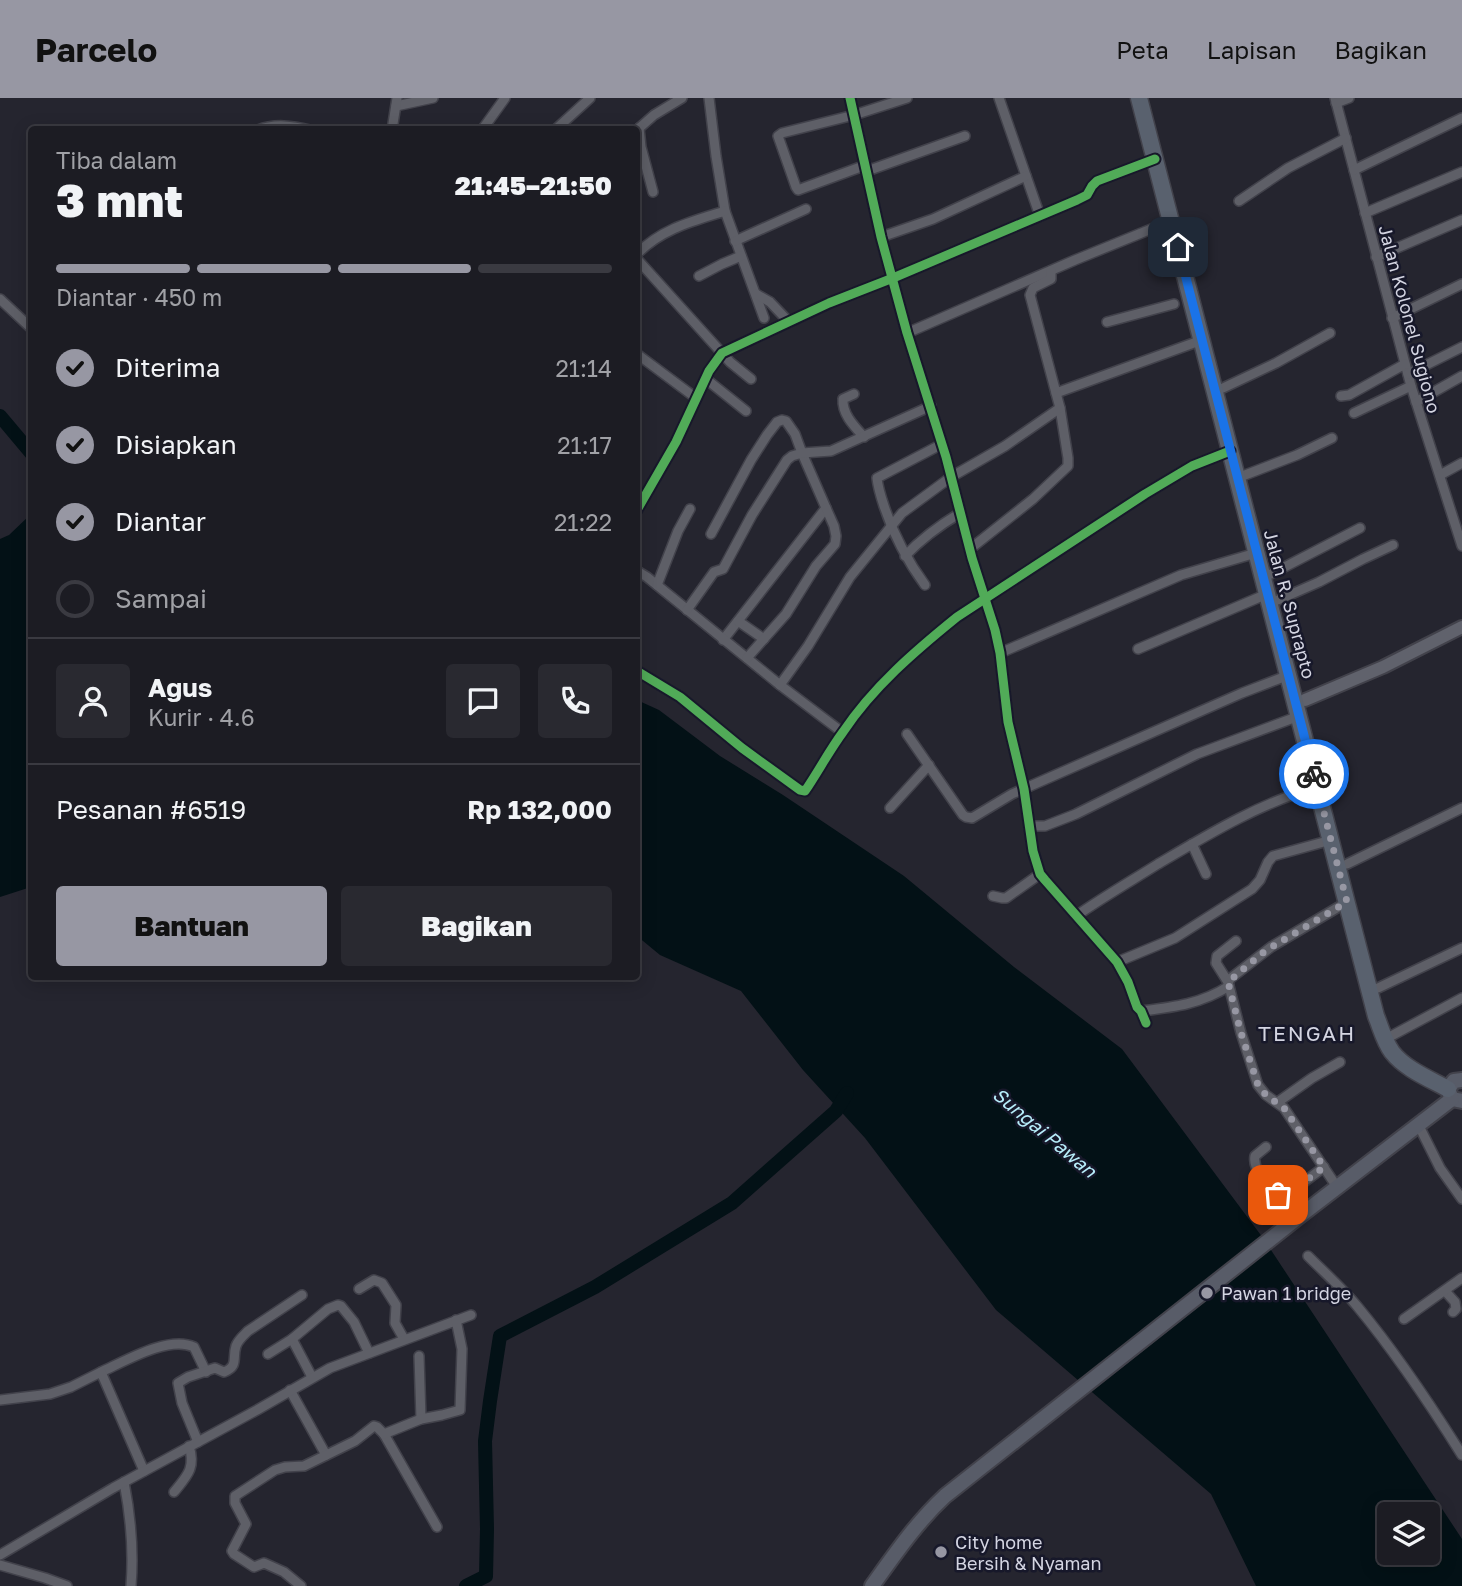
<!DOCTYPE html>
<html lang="id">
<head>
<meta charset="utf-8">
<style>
  body { margin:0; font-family:"Golos Text",sans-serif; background:#292930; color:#f1f3f6; height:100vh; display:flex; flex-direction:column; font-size:26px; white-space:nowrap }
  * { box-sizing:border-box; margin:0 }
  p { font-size:23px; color:#a0a1a6 }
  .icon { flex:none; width:38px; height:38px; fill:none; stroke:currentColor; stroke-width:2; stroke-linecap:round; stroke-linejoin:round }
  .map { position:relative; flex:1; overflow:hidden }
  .details { position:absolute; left:28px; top:28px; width:612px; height:854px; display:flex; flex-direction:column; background:#1c1c23; border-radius:7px; box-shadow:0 4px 18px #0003,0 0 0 2px #3a3a41 }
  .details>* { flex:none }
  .buttons { position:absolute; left:1377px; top:1404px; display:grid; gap:14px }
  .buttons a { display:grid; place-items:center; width:63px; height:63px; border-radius:7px; background:#1c1c23; box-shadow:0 4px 18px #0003,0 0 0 2px #3a3a41; font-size:35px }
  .pin { position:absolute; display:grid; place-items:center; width:60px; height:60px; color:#fff; margin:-30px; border-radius:14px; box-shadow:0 4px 10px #0006 }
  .courier { position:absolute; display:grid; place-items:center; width:70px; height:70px; margin:-35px; border:5px solid #1a73e8; border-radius:50%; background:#fff; color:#222; box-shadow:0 2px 9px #0007 }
  .summary em { font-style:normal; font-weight:800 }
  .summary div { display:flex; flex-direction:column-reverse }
  .summary { display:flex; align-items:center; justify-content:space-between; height:119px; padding:0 28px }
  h1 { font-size:46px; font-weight:800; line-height:52px }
  .bar { display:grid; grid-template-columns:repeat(4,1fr); gap:10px 7px; align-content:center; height:84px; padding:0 28px }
  .bar i { height:9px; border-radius:5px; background:#3a3a41 }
  .bar .on { background:#9797a3 }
  .bar p { grid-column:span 4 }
  .line { display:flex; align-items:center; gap:18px; padding:0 28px; border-top:2px solid #3a3a41 }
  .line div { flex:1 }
  .round { display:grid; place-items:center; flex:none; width:74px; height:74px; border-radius:7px; background:#292930 }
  ol { padding:0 28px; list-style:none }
  li { display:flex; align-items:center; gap:21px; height:77px }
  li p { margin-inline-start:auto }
  li .icon { padding:7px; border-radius:50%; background:#9797a3; color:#111; stroke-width:4 }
  li:last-child { color:#a0a1a6 }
  li i { width:38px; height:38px; border:4px solid #3a3a41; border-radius:50% }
  .action { display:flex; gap:14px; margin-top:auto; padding:14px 28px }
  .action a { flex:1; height:80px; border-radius:7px; background:#9797a3; color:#111; font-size:28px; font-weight:800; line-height:80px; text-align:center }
  .action a+a { background:#292930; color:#f1f3f6 }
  header { display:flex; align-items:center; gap:42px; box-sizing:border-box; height:98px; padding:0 35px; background:#9797a3; color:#111 }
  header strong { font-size:33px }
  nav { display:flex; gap:38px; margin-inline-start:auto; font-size:24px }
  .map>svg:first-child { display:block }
  .water { fill:#031116; fill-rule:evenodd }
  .pier { fill:#25252f }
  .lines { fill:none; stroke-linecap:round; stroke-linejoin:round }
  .river { stroke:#031116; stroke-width:14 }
  .street-casing { stroke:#42424b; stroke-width:12 }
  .secondary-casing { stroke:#42424b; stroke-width:16 }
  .primary-casing { stroke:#42424b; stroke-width:18 }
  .highway-casing { stroke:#42424b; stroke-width:19 }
  .street { stroke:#5e5f67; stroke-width:9 }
  .secondary { stroke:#60626c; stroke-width:12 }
  .primary { stroke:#585c68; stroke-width:14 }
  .highway { stroke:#59616e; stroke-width:16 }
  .cycleway-casing { stroke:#17182a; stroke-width:13 }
  .cycleway { stroke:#51ab58; stroke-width:9 }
  .done { stroke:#9797a3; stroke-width:7; stroke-dasharray:0 12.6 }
  .route { stroke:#1a73e8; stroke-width:9 }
  .poi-dot { fill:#9797a3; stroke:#17182a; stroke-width:2.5 }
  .labels { text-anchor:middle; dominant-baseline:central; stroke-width:5; stroke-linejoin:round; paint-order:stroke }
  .street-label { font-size:18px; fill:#d4d5e2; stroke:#17182a }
  .poi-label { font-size:18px; fill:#d4d5e2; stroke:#17182a; text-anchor:start }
  .water-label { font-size:19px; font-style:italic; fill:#b7edfa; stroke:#17182a }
  .quarter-label { font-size:21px; letter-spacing:2px; fill:#d4d5e2; stroke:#17182a }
</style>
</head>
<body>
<header>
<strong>Parcelo</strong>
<nav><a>Peta</a><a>Lapisan</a><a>Bagikan</a></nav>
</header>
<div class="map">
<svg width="1462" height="1488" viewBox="0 0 1462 1488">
  <rect width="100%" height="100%" fill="#25252f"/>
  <g class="water">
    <path d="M31,416V789L0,799V441L9,437Z"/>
    <path d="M637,602L659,612L720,658L783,697L904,778L1014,869L1122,951L1263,1140L1462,1441V1488H1256L1211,1396L996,1212L865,1040L803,972L741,893L660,857L637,838ZM1390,1416H1428V1454H1390Z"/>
  </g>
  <path class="pier" d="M1267,1139L1274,1149L1089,1296L1080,1289Z"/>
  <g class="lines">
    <g class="river">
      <path d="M0,318L32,356"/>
      <path d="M466,1488L486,1478L487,1431L485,1343L490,1303L500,1238L595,1189L732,1105L836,1013L847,995"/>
    </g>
    <g class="street-casing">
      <g id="street">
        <path d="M709,0L716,58L725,113L764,220"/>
        <path d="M999,0L1040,118"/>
        <path d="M1335,0L1411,288L1462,448"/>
        <path d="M851,4L881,139L907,235L946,359L972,460L995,532L1000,555L1008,624L1024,691L1033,753L1040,776L1045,782L1117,864L1128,884L1137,909L1141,913L1146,925"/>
        <path d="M1336,5L1349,0"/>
        <path d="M396,8L433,0"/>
        <path d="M639,30L641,49L653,94"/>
        <path d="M258,32C275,25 293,28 310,32"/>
        <path d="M392,32L397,0"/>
        <path d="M482,32L505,0"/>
        <path d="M555,32L590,0"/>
        <path d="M637,32L654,17L682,0"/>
        <path d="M866,67L798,92L796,89L778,38L782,35L854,17L907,0"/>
        <path d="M1354,72L1462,20"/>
        <path d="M867,73L965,38"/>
        <path d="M1239,103L1288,70L1346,40"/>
        <path d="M1365,115L1462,74"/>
        <path d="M881,139L933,121L1026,78"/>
        <path d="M735,143L806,111"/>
        <path d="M637,156C661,131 693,123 725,113"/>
        <path d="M1376,159L1462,122"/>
        <path d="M637,161L730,264L751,281"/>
        <path d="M699,178L722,166L741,158"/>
        <path d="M756,196L770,204L789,224"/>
        <path d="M0,201L32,231"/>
        <path d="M1392,220L1462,186"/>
        <path d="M1107,224L1174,206"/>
        <path d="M907,235L1075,162L1171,123"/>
        <path d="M637,256L696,300"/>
        <path d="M1408,276L1462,249"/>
        <path d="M706,281L746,313"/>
        <path d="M1223,290L1276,265L1330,235"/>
        <path d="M1056,295L1202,242"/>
        <path d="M854,296L843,301C842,316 854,328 864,339"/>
        <path d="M1341,298L1349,297L1405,266"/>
        <path d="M1416,304L1462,278"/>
        <path d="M1354,315L1411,288"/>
        <path d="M1245,377L1297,357L1332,340"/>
        <path d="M1440,377L1462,365"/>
        <path d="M637,412L676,344L709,273L722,255L829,205L893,180L1077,102L1087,97L1092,88L1097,83L1155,61"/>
        <path d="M711,436L751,362L767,337L777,324L782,322L786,323L795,336L802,355L826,410L723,542"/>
        <path d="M970,451L1033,401L1068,368V360L1060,310"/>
        <path d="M905,458C921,441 940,427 960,415"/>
        <path d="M637,473L647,479L780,587L842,634"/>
        <path d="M1271,476L1360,430"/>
        <path d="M657,487L678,433L690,411"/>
        <path d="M925,487C906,461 894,438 884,408C881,399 878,390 877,380L942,346"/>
        <path d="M1278,502L1319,484L1363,461L1393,447"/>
        <path d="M687,512L714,474L723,471L752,417L787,362L792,358L802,355L831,353L931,308"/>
        <path d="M738,523L764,541"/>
        <path d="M1138,551L1267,496"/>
        <path d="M1000,555L1181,477L1256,455"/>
        <path d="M747,560L786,516L816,468L835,446L836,438L834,428L826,410"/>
        <path d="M637,573L680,599L742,650L800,692L805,693C818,674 829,653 843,634C873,589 915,553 957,519L1145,396L1192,368L1230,353"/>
        <path d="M780,587L808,548L850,479L902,415L951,379L1005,348L1060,310L1030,197L1033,190L1051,181V173"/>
        <path d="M907,636L963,717L966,719L972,720L1012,696L1242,595L1289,577"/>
        <path d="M890,710L929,667"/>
        <path d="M1029,728H1045L1076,716L1197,656L1299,618"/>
        <path d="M1192,746L1206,776"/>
        <path d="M1347,766L1462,710"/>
        <path d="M993,798L1002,800H1006L1040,776"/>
        <path d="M1076,818C1103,799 1131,783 1158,766C1209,736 1260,705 1317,689"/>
        <path d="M1236,843L1217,858L1216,865L1228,884L1241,935L1258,987L1266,997L1284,1010L1337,1089"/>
        <path d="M1117,864L1175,840L1252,791L1260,782L1268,764L1273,758L1331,742"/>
        <path d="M1228,884L1231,880L1271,849L1347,804"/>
        <path d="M1378,890L1462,850"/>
        <path d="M1141,913C1174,909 1201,906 1229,888"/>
        <path d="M1393,937L1462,900"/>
        <path d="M1278,1004L1312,980L1340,964"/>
        <path d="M1418,1026L1440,1070L1462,1101"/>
        <path d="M1266,1049L1255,1058C1252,1073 1270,1089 1281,1098L1287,1097L1324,1069"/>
        <path d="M1308,1158C1325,1175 1342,1190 1357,1208C1396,1255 1430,1306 1462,1357"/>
        <path d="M359,1191L374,1182L382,1185L396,1207L395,1225L404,1241"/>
        <path d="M1445,1193L1455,1204L1456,1211L1453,1214"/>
        <path d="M1404,1221L1462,1180"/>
        <path d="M292,1241L312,1279"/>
        <path d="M268,1256L292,1241L328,1211L338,1207L341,1208L354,1224L369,1255"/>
        <path d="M419,1258L421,1321"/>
        <path d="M101,1274C125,1263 169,1237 194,1249L206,1274"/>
        <path d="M290,1292L326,1357"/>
        <path d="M0,1302L50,1296L71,1289L101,1274L144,1373"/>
        <path d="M384,1336L437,1429"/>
        <path d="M198,1344L182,1305L178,1285L188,1279L215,1270L224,1274C239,1268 232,1260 236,1248C238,1242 244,1237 248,1233L302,1197"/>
        <path d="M124,1384C131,1420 134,1451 131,1488"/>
        <path d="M174,1394C187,1378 196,1370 189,1348"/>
        <path d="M0,1457L113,1390L257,1312L330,1270L471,1217"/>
        <path d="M0,1467L45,1480L67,1488"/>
        <path d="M301,1488L284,1474L264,1465L254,1469L234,1456L232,1453L246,1426L235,1405V1398L275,1372L285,1369L304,1368L355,1343L374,1328L377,1329L384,1336L421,1321L442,1317L460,1312L462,1251L456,1222"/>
      </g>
    </g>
    <g class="secondary-casing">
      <path id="secondary" d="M1305,602L1383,569L1462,529"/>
    </g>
    <g class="primary-casing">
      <g id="primary">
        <path d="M1462,982L1454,983L1448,991L1452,1001L1462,1003"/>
        <path d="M872,1488C895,1456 916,1425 945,1398L1301,1117L1452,1001"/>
      </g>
    </g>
    <g class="highway-casing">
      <path id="highway" d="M1139,0L1376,918C1381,930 1384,943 1392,954C1405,971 1430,981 1448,991"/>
    </g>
    <use href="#street" class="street"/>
    <use href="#secondary" class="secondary"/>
    <use href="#primary" class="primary"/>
    <use href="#highway" class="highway"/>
    <g class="cycleway-casing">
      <g id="cycleway">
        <path d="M850,0L881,139L907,235L946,359L972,460L995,532L1000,555L1008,624L1024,691L1033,753L1040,776L1045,782L1117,864L1128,884L1137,909L1141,913L1146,925"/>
        <path d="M637,412L676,344L709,273L722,255L829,205L893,180L1077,102L1087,97L1092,88L1097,83L1155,61"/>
        <path d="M637,573L680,599L742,650L800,692L805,693C818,674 829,653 843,634C873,589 915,553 957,519L1145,396L1192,368L1230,353"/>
      </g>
    </g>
    <use href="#cycleway" class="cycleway"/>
  </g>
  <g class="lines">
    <path class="done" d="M1278,1097L1285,1098L1324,1069L1284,1010L1266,997L1258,987L1241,935L1228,884L1265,853L1347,804L1314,676"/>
    <path class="route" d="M1178,149L1314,676"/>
  </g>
  <g class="poi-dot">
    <circle cx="1207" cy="1195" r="7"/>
    <circle cx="941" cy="1454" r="7"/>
  </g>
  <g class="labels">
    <g class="street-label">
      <text transform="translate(1410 221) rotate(75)">Jalan Kolonel Sugiono</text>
      <text transform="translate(1290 506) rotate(75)">Jalan R. Suprapto</text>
    </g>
    <g class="poi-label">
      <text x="1221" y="1195">Pawan 1 bridge</text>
      <text x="955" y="1444">City home<tspan x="955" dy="21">Bersih &amp; Nyaman</tspan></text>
    </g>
    <g class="water-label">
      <text transform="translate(1045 1034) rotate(40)">Sungai Pawan</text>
    </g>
    <g class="quarter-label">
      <text x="1307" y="935">TENGAH</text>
    </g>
  </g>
</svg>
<div class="buttons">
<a><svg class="icon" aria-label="layers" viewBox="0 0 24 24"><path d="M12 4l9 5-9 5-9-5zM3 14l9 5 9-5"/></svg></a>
</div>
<div class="pin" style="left:1278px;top:1097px;background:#ea580c"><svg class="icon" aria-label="bag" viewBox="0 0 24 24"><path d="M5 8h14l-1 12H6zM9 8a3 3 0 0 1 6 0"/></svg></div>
<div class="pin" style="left:1178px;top:149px;background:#1f2937"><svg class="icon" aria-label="home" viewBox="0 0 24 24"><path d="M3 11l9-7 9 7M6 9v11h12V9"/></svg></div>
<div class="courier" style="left:1314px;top:676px"><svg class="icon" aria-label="bike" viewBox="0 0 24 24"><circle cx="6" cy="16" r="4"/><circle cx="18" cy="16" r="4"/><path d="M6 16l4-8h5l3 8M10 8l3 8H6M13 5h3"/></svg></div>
<section class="details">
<div class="summary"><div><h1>3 mnt</h1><p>Tiba dalam</p></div><em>21:45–21:50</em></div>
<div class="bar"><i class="on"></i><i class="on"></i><i class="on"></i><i></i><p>Diantar · 450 m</p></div>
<ol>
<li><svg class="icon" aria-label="check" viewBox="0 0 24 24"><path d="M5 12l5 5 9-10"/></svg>Diterima<p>21:14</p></li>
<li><svg class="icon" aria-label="check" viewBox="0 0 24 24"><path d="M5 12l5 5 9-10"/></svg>Disiapkan<p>21:17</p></li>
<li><svg class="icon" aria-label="check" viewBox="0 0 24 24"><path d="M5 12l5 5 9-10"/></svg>Diantar<p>21:22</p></li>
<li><i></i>Sampai</li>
</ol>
<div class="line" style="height:126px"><a class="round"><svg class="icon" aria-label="person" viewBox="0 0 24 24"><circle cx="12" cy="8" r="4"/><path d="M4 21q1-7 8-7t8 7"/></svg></a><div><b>Agus</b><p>Kurir · 4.6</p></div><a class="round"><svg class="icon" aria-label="chat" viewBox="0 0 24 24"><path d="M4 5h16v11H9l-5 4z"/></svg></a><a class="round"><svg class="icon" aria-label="phone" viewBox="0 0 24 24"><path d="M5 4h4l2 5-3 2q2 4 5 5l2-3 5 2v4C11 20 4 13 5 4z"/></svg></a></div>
<div class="line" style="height:91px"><div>Pesanan #6519</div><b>Rp 132,000</b></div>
<div class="action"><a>Bantuan</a><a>Bagikan</a></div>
</section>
</div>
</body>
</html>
